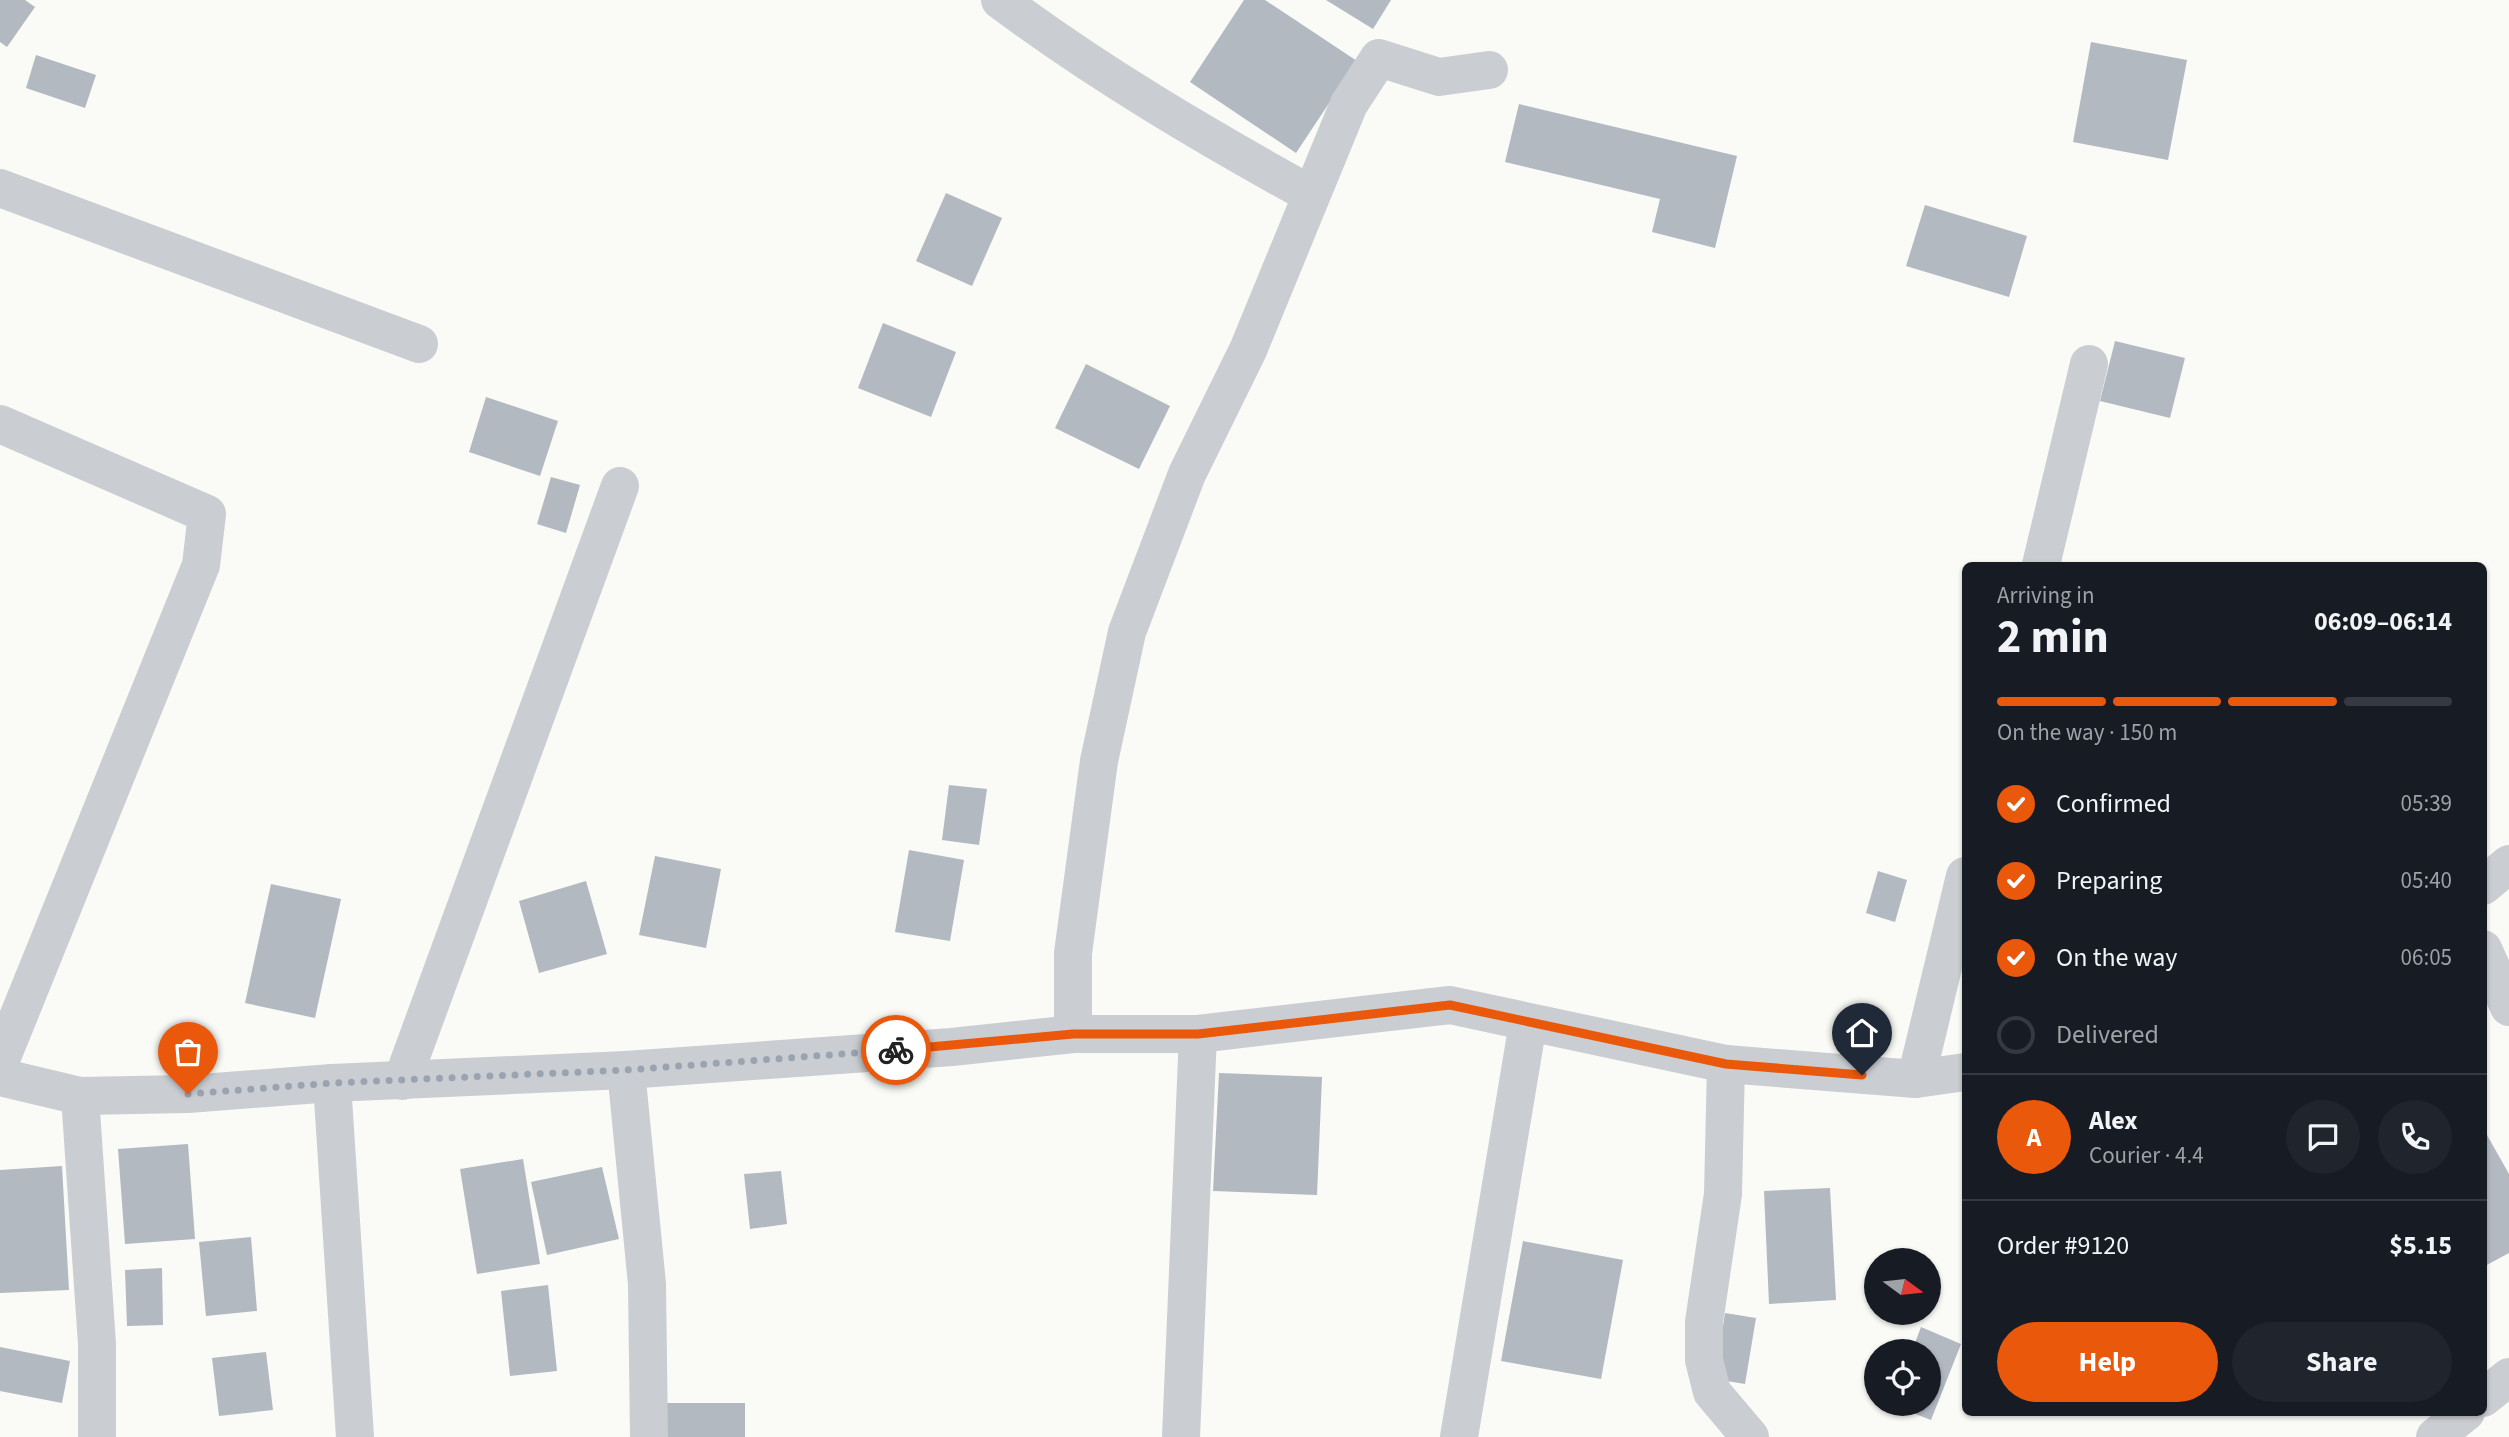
<!DOCTYPE html>
<html lang="en">
<head>
<meta charset="utf-8">
<style>
  body { margin:0; font-family:"Source Sans 3",sans-serif; background:#20242c; color:#f1f3f6; height:100vh; display:flex; flex-direction:column; font-size:26px; white-space:nowrap }
  * { box-sizing:border-box; margin:0 }
  p { font-size:23px; color:#9ea1a6 }
  .icon { flex:none; width:38px; height:38px; fill:none; stroke:currentColor; stroke-width:2; stroke-linecap:round; stroke-linejoin:round }
  .map { position:relative; flex:1; overflow:hidden }
  .details { position:absolute; left:1962px; top:562px; width:525px; height:854px; display:flex; flex-direction:column; background:#171b24; border-radius:10px; box-shadow:0 2px 5px #0004 }
  .details>* { flex:none }
  .needle { width:46px; rotate:105deg }
  .controls { position:absolute; left:1864px; top:1248px; display:grid; gap:14px }
  .controls a { display:grid; place-items:center; width:77px; height:77px; border-radius:50%; background:#171b24; box-shadow:0 2px 5px #0004; font-size:35px }
  .pin { position:absolute; display:grid; place-items:center; width:60px; height:60px; color:#fff; margin:-72px -30px; border-radius:50% 50% 50% 0; rotate:-45deg; box-shadow:0 0 7px #0007 }
  .pin .icon { rotate:45deg }
  .courier { position:absolute; display:grid; place-items:center; width:70px; height:70px; margin:-35px; border:5px solid #ea580c; border-radius:50%; background:#fff; color:#222; box-shadow:0 2px 9px #0007 }
  .headline em { font-style:normal; font-weight:700 }
  .headline div { display:flex; flex-direction:column-reverse }
  .headline { display:flex; align-items:center; justify-content:space-between; height:119px; padding:0 35px }
  h1 { font-size:46px; font-weight:700; line-height:52px }
  .bar { display:grid; grid-template-columns:repeat(4,1fr); gap:10px 7px; align-content:center; height:84px; padding:0 35px }
  .bar i { height:9px; border-radius:5px; background:#363941 }
  .bar .selected { background:#ea580c }
  .bar p { grid-column:span 4 }
  .line { display:flex; align-items:center; gap:18px; padding:0 35px; border-top:2px solid #363941 }
  .line div { flex:1 }
  .round { display:grid; place-items:center; flex:none; width:74px; height:74px; border-radius:37px; background:#20242c }
  ol { padding:0 35px; list-style:none }
  li { display:flex; align-items:center; gap:21px; height:77px }
  li p { margin-inline-start:auto }
  li .icon { padding:7px; border-radius:50%; background:#ea580c; color:#fff; stroke-width:4 }
  li:last-child { color:#9ea1a6 }
  li i { width:38px; height:38px; border:4px solid #363941; border-radius:50% }
  .button { display:flex; gap:14px; margin-top:auto; padding:14px 35px }
  .button a { flex:1; height:80px; border-radius:42px; background:#ea580c; color:#fff; font-size:28px; font-weight:700; line-height:80px; text-align:center }
  .button a+a { background:#20242c; color:#f1f3f6 }
  .map>svg:first-child { display:block }
  .building { fill:#b2b9c1 }
  .lines { fill:none; stroke-linecap:round; stroke-linejoin:round }
  .minor { stroke:#cacdd1; stroke-width:38 }
  .done { stroke:#9aa4b1; stroke-width:7; stroke-dasharray:0 12.6 }
  .route { stroke:#ea580c; stroke-width:9 }
</style>
</head>
<body>
<div class="map">
<svg width="2509" height="1437" viewBox="0 0 2509 1437">
  <rect width="100%" height="100%" fill="#fafaf7"/>
  <g class="building">
    <path d="M0,0H25L35,7L7,47L0,42Z"/>
    <path d="M1244,0H1265L1357,61L1296,153L1190,82Z"/>
    <path d="M1326,0H1391L1373,29Z"/>
    <path d="M2091,42L2187,60L2168,160L2073,142Z"/>
    <path d="M36,55L96,75L85,108L26,88Z"/>
    <path d="M1519,104L1737,156L1715,248L1652,232L1660,199L1505,162Z"/>
    <path d="M946,193L1002,218L972,286L916,261Z"/>
    <path d="M1925,205L2027,236L2009,297L1906,266Z"/>
    <path d="M883,323L956,352L931,417L858,388Z"/>
    <path d="M2115,341L2185,358L2170,418L2100,401Z"/>
    <path d="M1086,364L1170,406L1139,469L1055,428Z"/>
    <path d="M486,397L558,421L540,476L469,452Z"/>
    <path d="M551,477L580,485L566,533L537,524Z"/>
    <path d="M949,785L987,789L979,845L942,840Z"/>
    <path d="M909,850L964,860L950,941L895,932Z"/>
    <path d="M655,856L721,869L706,948L639,935Z"/>
    <path d="M1878,871L1907,880L1895,922L1866,913Z"/>
    <path d="M586,881L607,954L539,973L519,901Z"/>
    <path d="M271,884L341,899L315,1018L245,1003Z"/>
    <path d="M1219,1073L1322,1077L1317,1195L1213,1191Z"/>
    <path d="M2487,1135L2509,1174V1253L2483,1267V1138Z"/>
    <path d="M188,1144L195,1239L125,1244L118,1149Z"/>
    <path d="M523,1159L540,1264L477,1274L460,1169Z"/>
    <path d="M62,1166L69,1290L0,1293V1170Z"/>
    <path d="M602,1167L619,1239L547,1255L531,1182Z"/>
    <path d="M781,1171L787,1224L750,1229L744,1174Z"/>
    <path d="M1830,1188L1836,1300L1769,1304L1764,1191Z"/>
    <path d="M251,1237L257,1311L206,1316L199,1242Z"/>
    <path d="M1523,1241L1623,1260L1601,1379L1501,1361Z"/>
    <path d="M162,1268L163,1325L127,1326L125,1270Z"/>
    <path d="M548,1285L557,1371L510,1376L501,1291Z"/>
    <path d="M1725,1313L1756,1318L1745,1384L1715,1379Z"/>
    <path d="M1921,1327L1961,1344L1931,1420L1890,1404H1928V1351H1912Z"/>
    <path d="M0,1347L70,1361L62,1403L0,1391Z"/>
    <path d="M266,1352L273,1410L219,1416L212,1358Z"/>
    <rect x="656" y="1403" width="89" height="34"/>
  </g>
  <g class="lines">
    <g class="minor">
      <path d="M1000,0C1098,73 1203,135 1310,194"/>
      <path d="M0,188L419,344"/>
      <path d="M0,424L207,514L201,565L0,1062"/>
      <path d="M2041,565L2089,364"/>
      <path d="M2483,886L2509,864"/>
      <path d="M2483,949L2509,1007"/>
      <path d="M1073,1034V953L1099,761L1127,632L1187,474L1248,350L1349,104L1379,58L1439,77L1489,70"/>
      <path d="M1726,1064L1723,1194L1704,1322V1360L1712,1392L1750,1437"/>
      <path d="M626,1070L647,1284L649,1437"/>
      <path d="M0,1077L80,1096L188,1094L332,1083L626,1070L952,1047L1073,1034H1198L1450,1005L1726,1064L1916,1079L1965,1072"/>
      <path d="M1916,1079L1965,876"/>
      <path d="M402,1081L620,486"/>
      <path d="M332,1083L355,1437"/>
      <path d="M80,1096L97,1344V1437"/>
      <path d="M2483,1398L2509,1377"/>
      <path d="M1181,1437L1198,1034"/>
      <path d="M1459,1437L1528,1023"/>
      <path d="M2435,1437L2466,1412"/>
    </g>
  </g>
  <g class="lines">
    <path class="done" d="M188,1094L332,1083L626,1070L896,1050"/>
    <path class="route" d="M896,1050L1073,1034H1198L1450,1005L1726,1064L1862,1075"/>
  </g>
</svg>
<div class="controls">
<a><svg class="needle" viewBox="-14 -14 28 28"><path d="M0-13l5 13h-10z" fill="#e53935"/><path d="M0 13l5-13h-10z" fill="#9ea1a6"/></svg></a>
<a><svg class="icon" aria-label="locate" viewBox="0 0 24 24"><circle cx="12" cy="12" r="6"/><path d="M12 2v4M12 18v4M2 12h4M18 12h4"/></svg></a>
</div>
<div class="pin" style="left:188px;top:1094px;background:#ea580c"><svg class="icon" aria-label="bag" viewBox="0 0 24 24"><path d="M5 8h14l-1 12H6zM9 8a3 3 0 0 1 6 0"/></svg></div>
<div class="pin" style="left:1862px;top:1075px;background:#1f2937"><svg class="icon" aria-label="home" viewBox="0 0 24 24"><path d="M3 11l9-7 9 7M6 9v11h12V9"/></svg></div>
<div class="courier" style="left:896px;top:1050px"><svg class="icon" aria-label="bike" viewBox="0 0 24 24"><circle cx="6" cy="16" r="4"/><circle cx="18" cy="16" r="4"/><path d="M6 16l4-8h5l3 8M10 8l3 8H6M13 5h3"/></svg></div>
<section class="details">
<div class="headline"><div><h1>2 min</h1><p>Arriving in</p></div><em>06:09–06:14</em></div>
<div class="bar"><i class="selected"></i><i class="selected"></i><i class="selected"></i><i></i><p>On the way · 150 m</p></div>
<ol>
<li><svg class="icon" aria-label="check" viewBox="0 0 24 24"><path d="M5 12l5 5 9-10"/></svg>Confirmed<p>05:39</p></li>
<li><svg class="icon" aria-label="check" viewBox="0 0 24 24"><path d="M5 12l5 5 9-10"/></svg>Preparing<p>05:40</p></li>
<li><svg class="icon" aria-label="check" viewBox="0 0 24 24"><path d="M5 12l5 5 9-10"/></svg>On the way<p>06:05</p></li>
<li><i></i>Delivered</li>
</ol>
<div class="line" style="height:126px"><b class="round" style="background:#ea580c;color:#fff">A</b><div><b>Alex</b><p>Courier · 4.4</p></div><a class="round"><svg class="icon" aria-label="chat" viewBox="0 0 24 24"><path d="M4 5h16v11H9l-5 4z"/></svg></a><a class="round"><svg class="icon" aria-label="phone" viewBox="0 0 24 24"><path d="M5 4h4l2 5-3 2q2 4 5 5l2-3 5 2v4C11 20 4 13 5 4z"/></svg></a></div>
<div class="line" style="height:91px"><div>Order #9120</div><b>$5.15</b></div>
<div class="button"><a>Help</a><a>Share</a></div>
</section>
</div>
</body>
</html>
